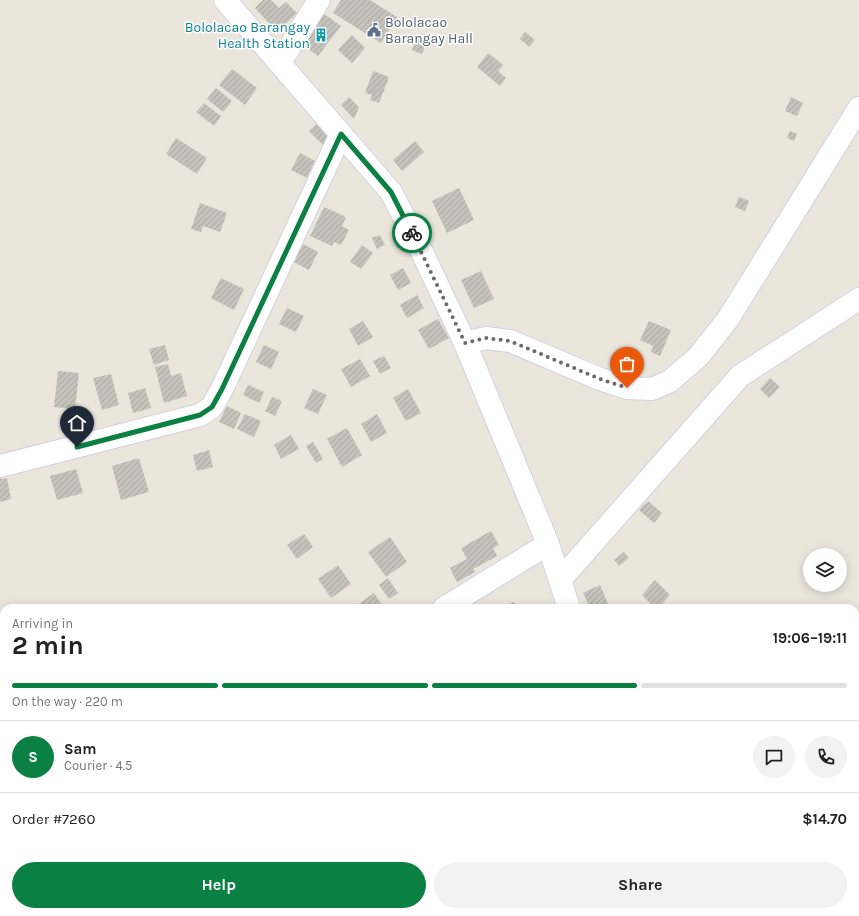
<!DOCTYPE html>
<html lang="en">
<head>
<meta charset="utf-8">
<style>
  body { margin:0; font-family:Karla,sans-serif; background:#f2f2f2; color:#222; height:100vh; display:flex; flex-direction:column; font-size:15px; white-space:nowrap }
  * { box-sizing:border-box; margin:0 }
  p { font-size:13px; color:#767676 }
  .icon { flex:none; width:22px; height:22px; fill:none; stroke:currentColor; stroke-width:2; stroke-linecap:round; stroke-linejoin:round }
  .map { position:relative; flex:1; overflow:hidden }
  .sheet { position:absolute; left:0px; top:604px; width:859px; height:312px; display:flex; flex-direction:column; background:#fff; border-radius:12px 12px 0 0; box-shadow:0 2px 10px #0003 }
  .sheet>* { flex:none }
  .tools { position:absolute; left:803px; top:548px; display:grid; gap:8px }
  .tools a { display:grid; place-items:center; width:44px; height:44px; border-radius:50%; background:#fff; box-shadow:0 2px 10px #0003; font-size:20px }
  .pin { position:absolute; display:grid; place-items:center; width:34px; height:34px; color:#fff; margin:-41px -17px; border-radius:50% 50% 50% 0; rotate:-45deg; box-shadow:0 0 4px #0007 }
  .pin .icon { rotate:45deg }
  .courier { position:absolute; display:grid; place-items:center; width:40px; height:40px; margin:-20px; border:3px solid #0b8043; border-radius:50%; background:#fff; color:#222; box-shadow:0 1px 5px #0007 }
  .summary em { font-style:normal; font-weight:700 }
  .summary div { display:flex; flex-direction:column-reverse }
  .summary { display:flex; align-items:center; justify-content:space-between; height:68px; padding:0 12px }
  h1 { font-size:26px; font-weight:700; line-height:30px }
  .bar { display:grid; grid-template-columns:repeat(4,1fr); gap:6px 4px; align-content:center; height:48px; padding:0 12px }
  .bar i { height:5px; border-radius:3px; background:#e0e0e0 }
  .bar .on { background:#0b8043 }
  .bar p { grid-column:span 4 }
  .line { display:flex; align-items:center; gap:10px; padding:0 12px; border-top:1px solid #e0e0e0 }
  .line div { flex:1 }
  .round { display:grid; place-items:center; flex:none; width:42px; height:42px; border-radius:21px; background:#f2f2f2 }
  .action { display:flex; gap:8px; margin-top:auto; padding:8px 12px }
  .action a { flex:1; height:46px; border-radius:24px; background:#0b8043; color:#fff; font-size:16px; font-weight:700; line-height:46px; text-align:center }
  .action a+a { background:#f2f2f2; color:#222 }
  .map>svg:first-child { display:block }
  .building { fill:url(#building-hatch) }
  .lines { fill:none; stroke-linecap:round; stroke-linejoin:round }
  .minor-casing { stroke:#d1d2e0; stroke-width:24 }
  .minor { stroke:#fff; stroke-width:22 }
  .done { stroke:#6d6b68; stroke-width:4; stroke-dasharray:0 7.2 }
  .route { stroke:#0b8043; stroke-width:5 }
  .labels { text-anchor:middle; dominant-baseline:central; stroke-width:3; stroke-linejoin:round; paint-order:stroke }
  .service-label { font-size:14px; fill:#4e5e75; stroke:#fff; text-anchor:start }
  .culture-label { font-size:14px; fill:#0d838f; stroke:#fff; text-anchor:end }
</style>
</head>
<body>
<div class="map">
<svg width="859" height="916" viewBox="0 0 859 916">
  <defs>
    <pattern id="building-hatch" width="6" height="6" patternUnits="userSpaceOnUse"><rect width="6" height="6" fill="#c5c2bb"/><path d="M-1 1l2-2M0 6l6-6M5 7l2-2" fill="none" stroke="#a9a7a1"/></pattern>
  </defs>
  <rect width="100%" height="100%" fill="#eae6dc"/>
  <g class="building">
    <path d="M263,0H271L279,8L286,2L297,13L277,32L255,8Z"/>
    <path d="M341,0H370L397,17L381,43L333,13Z"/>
    <path d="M324,14L341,26L318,56L302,44Z"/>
    <path d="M525,32L535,40L529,47L520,39Z"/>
    <path d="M352,35L365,48L352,63L338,50Z"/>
    <path d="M417,37L427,41L422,54L412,50Z"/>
    <path d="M488,53L503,65L498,71L506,78L500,86L477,67Z"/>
    <path d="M232,69L257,88L245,105L219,85Z"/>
    <path d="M373,71L389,77L379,103L370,100L372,95L365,93Z"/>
    <path d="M216,88L232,101L223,112L207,99Z"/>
    <path d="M349,97L359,107L354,119L341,105Z"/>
    <path d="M791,97L803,103L797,116L785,111Z"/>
    <path d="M204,103L221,116L214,126L196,112Z"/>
    <path d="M318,122L333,138L324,146L309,131Z"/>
    <path d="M790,131L797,134L794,141L787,138Z"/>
    <path d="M176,138L207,158L197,174L166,154Z"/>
    <path d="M415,141L424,152L402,171L393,160Z"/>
    <path d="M300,153L315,161L307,178L291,170Z"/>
    <path d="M459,188L474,220L447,233L432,201Z"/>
    <path d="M739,197L749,201L745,211L735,207Z"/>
    <path d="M200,203L227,213L220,232L203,226L201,232L191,229Z"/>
    <path d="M324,207L346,217L342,226L349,230L341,245L334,242L332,246L310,236Z"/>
    <path d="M380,235L385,245L377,249L372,238Z"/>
    <path d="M303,244L318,252L309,270L294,262Z"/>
    <path d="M362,245L373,253L361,269L350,262Z"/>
    <path d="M403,268L411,283L398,290L390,275Z"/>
    <path d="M481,271L494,299L474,308L461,280Z"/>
    <path d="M221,278L244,289L234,310L211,298Z"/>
    <path d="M417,295L424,308L407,318L400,305Z"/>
    <path d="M287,308L304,316L296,332L279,324Z"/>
    <path d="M438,319L449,338L429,349L418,330Z"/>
    <path d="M363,321L373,337L358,346L349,329Z"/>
    <path d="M649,321L671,330L660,356L651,352L653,346L640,340Z"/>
    <path d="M165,345L169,360L154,365L149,349Z"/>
    <path d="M264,345L279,352L271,369L256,362Z"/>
    <path d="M384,356L391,368L380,374L373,361Z"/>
    <path d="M360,359L370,376L351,387L341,369Z"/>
    <path d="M168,364L171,376L181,373L187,396L164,403L155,367Z"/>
    <path d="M58,371L79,373L75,409L54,407Z"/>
    <path d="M111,374L119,405L102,410L93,378Z"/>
    <path d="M770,378L780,387L769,398L760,389Z"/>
    <path d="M248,385L264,392L259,403L243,395Z"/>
    <path d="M145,388L151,408L133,413L128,393Z"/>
    <path d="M313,389L327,395L318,414L304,408Z"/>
    <path d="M408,389L421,413L406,421L393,398Z"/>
    <path d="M272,397L282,401L275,416L265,411Z"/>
    <path d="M227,406L241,413L234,429L219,422Z"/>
    <path d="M245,414L261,421L254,437L237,429Z"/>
    <path d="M377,414L387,433L371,442L361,424Z"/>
    <path d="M347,428L362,455L342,467L327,439Z"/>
    <path d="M291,435L299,449L281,459L274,445Z"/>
    <path d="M313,442L323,459L316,463L306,446Z"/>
    <path d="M209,450L213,467L197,471L193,455Z"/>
    <path d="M139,458L149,492L121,500L112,466Z"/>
    <path d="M76,469L83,493L57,500L50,476Z"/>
    <path d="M7,478L11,499L0,502V479Z"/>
    <path d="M648,501L662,513L654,523L639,510Z"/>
    <path d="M491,531L499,545L493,548L497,556L473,569L475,572L457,582L450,568L467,559L461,548Z"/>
    <path d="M304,534L313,547L297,559L287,545Z"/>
    <path d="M390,537L407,562L386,577L368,552Z"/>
    <path d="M624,552L629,558L619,566L614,560Z"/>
    <path d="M338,565L351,584L331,598L318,579Z"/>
    <path d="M388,578L398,593L389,599L379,585Z"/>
    <path d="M655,580L670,595L658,608H655L642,595Z"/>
    <path d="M600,585L610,608H590L583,593Z"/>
    <path d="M374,593L382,605L378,608H353Z"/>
    <path d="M514,602L516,608H498Z"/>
    <path d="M279,912H296L298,916H275L280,913Z"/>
    <path d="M823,912H840L846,916H820Z"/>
  </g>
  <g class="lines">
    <g class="minor-casing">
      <g id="minor">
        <path d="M225,0L391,192L421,250L465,343L548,544L569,608"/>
        <path d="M280,63L319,0"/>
        <path d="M465,343L486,338L510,341L600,379L627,388L652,389L670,381L698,357L728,319L859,108"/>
        <path d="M0,466L200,415L212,407L222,389L341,134"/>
        <path d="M560,580L740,376L859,299"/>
        <path d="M444,608L548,544"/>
        <path d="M691,912L693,916"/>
      </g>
    </g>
    <use href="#minor" class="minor"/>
  </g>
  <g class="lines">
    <path class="done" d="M412,233L465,343L486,338L510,341L600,379L627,388"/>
    <path class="route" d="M77,447L200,415L212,407L222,389L341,134L391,192L412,233"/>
  </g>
  <defs>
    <g id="civic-bare" transform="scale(1.08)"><path d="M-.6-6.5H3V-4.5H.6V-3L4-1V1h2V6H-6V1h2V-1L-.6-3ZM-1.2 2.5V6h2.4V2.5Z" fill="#5c6f8a" stroke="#fff" stroke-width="2.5" paint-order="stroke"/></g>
    <g id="building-bare" transform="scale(1.08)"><path d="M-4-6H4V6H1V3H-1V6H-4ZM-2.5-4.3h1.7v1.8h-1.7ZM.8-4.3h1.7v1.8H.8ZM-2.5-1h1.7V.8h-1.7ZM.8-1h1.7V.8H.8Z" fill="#0f9aa8" stroke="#fff" stroke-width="2.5" paint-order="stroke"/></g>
  </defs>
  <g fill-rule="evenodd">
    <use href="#civic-bare" x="374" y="30"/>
    <use href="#building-bare" x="321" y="35"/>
  </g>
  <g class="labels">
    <g class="service-label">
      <text x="385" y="22">Bololacao<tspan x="385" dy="16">Barangay Hall</tspan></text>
    </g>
    <g class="culture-label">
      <text x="310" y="27">Bololacao Barangay<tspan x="310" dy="16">Health Station</tspan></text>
    </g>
  </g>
</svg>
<div class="tools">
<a><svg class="icon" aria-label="layers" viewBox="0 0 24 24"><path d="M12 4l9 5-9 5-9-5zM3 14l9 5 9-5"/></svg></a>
</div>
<div class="pin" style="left:627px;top:388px;background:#ea580c"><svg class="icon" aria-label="bag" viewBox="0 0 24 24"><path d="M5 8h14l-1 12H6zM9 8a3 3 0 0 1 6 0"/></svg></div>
<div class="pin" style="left:77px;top:447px;background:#1f2937"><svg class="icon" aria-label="home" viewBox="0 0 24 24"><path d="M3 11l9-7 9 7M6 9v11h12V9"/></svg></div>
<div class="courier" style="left:412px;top:233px"><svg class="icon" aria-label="bike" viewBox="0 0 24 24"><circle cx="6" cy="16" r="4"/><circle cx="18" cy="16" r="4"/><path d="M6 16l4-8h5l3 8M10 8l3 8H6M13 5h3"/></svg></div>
<section class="sheet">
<div class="summary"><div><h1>2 min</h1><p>Arriving in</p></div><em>19:06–19:11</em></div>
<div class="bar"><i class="on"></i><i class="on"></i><i class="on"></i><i></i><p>On the way · 220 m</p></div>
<div class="line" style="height:72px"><b class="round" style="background:#0b8043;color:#fff">S</b><div><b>Sam</b><p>Courier · 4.5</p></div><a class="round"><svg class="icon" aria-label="chat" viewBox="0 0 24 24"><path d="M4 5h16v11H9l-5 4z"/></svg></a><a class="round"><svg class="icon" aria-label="phone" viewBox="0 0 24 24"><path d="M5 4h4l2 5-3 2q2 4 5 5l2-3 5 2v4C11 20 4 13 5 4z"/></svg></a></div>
<div class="line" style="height:52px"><div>Order #7260</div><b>$14.70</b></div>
<div class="action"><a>Help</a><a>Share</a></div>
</section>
</div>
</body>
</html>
